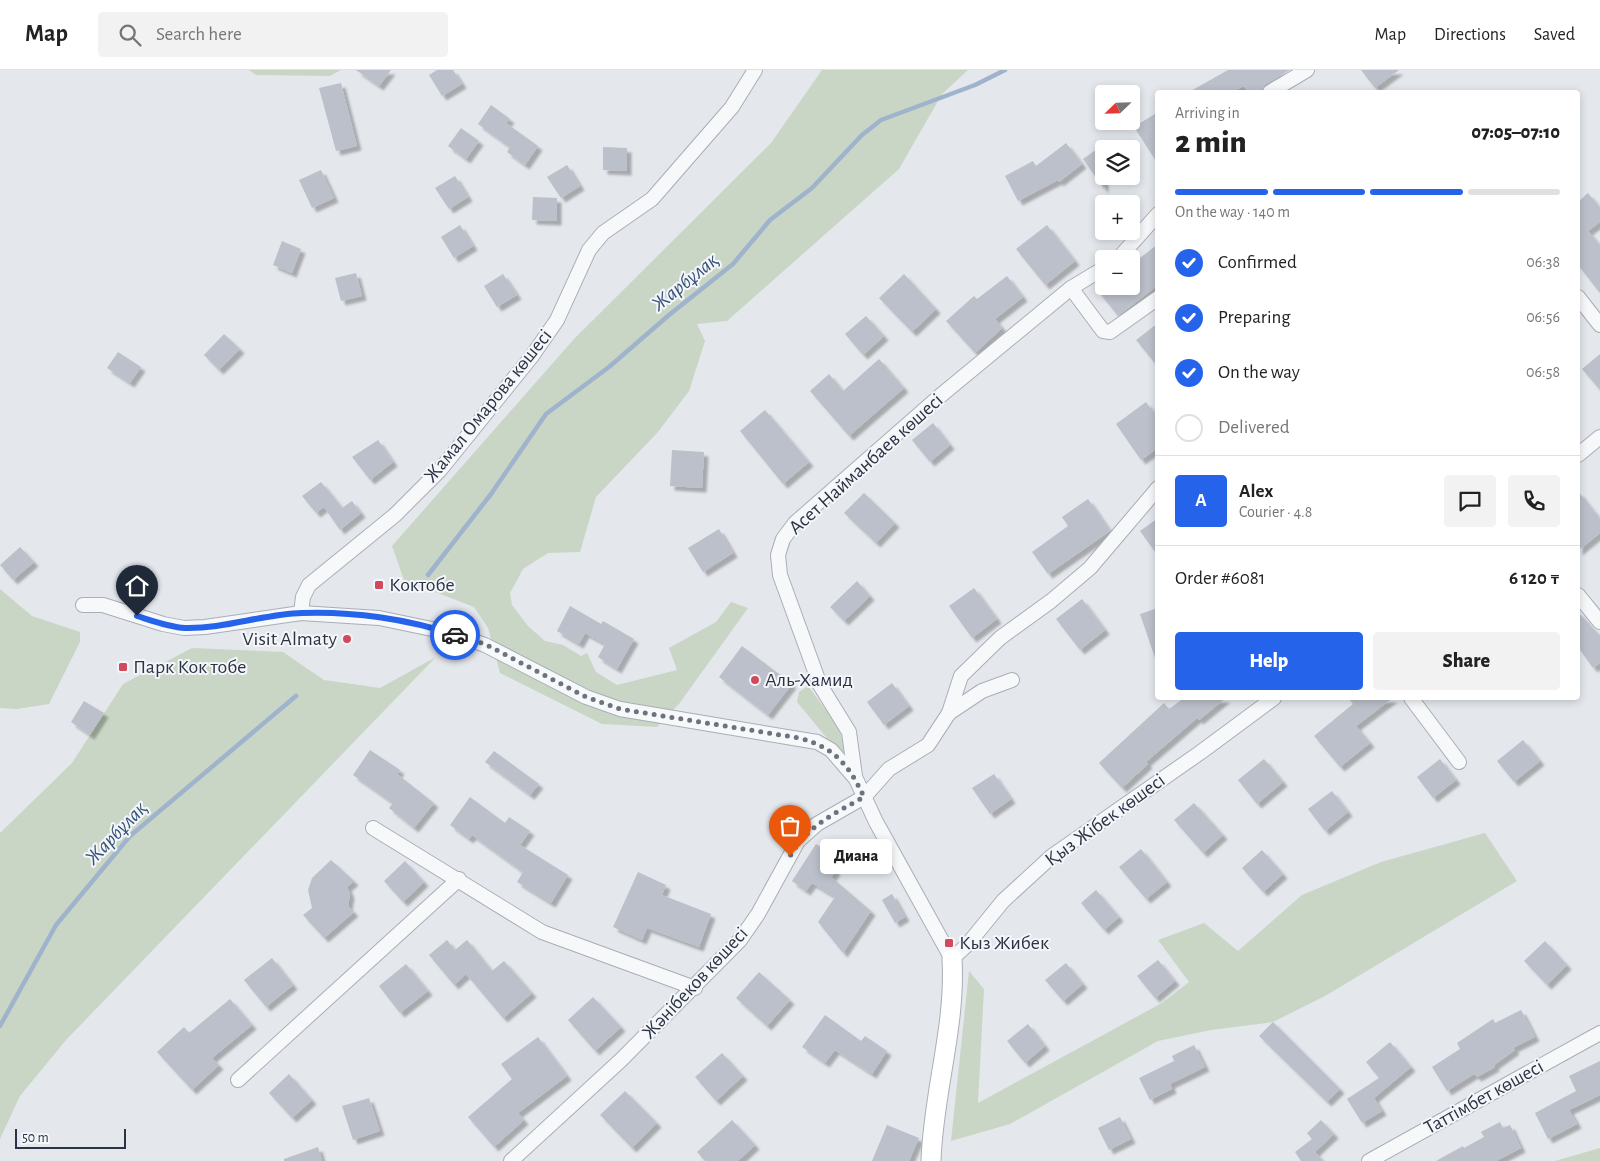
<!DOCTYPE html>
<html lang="en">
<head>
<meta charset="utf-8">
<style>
  body { margin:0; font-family:"Alegreya Sans",sans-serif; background:#f2f2f2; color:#222; height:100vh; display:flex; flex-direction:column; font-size:19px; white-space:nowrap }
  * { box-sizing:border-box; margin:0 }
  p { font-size:16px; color:#767676 }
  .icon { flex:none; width:28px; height:28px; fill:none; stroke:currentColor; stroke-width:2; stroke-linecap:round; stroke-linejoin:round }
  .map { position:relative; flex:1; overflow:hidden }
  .side { position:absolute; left:1155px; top:20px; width:425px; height:610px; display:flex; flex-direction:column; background:#fff; border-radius:5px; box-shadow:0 2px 8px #0003 }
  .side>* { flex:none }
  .needle { width:32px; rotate:247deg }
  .tools { position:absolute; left:1095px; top:15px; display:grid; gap:10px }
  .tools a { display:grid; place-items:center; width:45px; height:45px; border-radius:5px; background:#fff; box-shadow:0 2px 8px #0003; font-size:25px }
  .scale { position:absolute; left:15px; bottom:12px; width:111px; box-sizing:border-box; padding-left:5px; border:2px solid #2b3445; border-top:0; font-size:14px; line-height:18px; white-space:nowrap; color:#2b3445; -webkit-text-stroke:4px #f4f6f9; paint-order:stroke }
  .pin { position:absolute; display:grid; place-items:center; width:42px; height:42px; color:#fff; margin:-51px -21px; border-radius:50% 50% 50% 0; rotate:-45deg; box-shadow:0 0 5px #0007 }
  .pin .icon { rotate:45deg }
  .courier { position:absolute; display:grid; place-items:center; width:50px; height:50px; margin:-25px; border:4px solid #2563eb; border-radius:50%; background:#fff; color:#222; box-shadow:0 1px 6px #0007 }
  .bubble { position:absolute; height:35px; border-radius:5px; background:#fff; box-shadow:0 2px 8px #0003; font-size:16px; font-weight:800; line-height:35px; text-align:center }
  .head em { font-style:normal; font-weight:800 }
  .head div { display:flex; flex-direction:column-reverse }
  .head { display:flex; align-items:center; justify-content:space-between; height:85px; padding:0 20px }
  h1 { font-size:32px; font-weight:800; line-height:38px }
  .bar { display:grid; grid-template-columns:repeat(4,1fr); gap:8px 5px; align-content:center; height:60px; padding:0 20px }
  .bar i { height:6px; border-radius:4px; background:#e0e0e0 }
  .bar .on { background:#2563eb }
  .bar p { grid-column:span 4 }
  .line { display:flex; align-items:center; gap:12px; padding:0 20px; border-top:1px solid #e0e0e0 }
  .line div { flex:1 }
  .round { display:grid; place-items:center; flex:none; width:52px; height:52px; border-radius:5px; background:#f2f2f2 }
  ol { padding:0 20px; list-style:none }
  li { display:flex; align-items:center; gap:15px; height:55px }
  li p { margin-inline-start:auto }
  li .icon { padding:5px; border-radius:50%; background:#2563eb; color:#fff; stroke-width:4 }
  li:last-child { color:#767676 }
  li i { width:28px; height:28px; border:2px solid #e0e0e0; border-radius:50% }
  .cta { display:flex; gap:10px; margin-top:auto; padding:10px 20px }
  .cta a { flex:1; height:58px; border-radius:5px; background:#2563eb; color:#fff; font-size:20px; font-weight:800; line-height:58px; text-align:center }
  .cta a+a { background:#f2f2f2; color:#222 }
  header { display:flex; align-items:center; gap:30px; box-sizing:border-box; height:70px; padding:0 25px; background:#fff; border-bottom:1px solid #e0e0e0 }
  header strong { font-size:24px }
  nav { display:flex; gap:28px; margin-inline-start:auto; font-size:18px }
  .search { width:350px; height:45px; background:#f2f2f2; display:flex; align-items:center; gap:12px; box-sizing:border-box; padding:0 18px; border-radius:5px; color:#767676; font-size:19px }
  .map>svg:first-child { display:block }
  .green { fill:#c9d6c5 }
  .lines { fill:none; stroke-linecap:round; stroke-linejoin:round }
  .stream { stroke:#9fb4cc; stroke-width:4.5 }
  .building { fill:#bbc0ca; filter:url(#shadow) }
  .street-casing { stroke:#a9aeb7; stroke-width:16 }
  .secondary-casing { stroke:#a9aeb7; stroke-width:21 }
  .street { stroke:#f7f8fa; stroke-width:14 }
  .secondary { stroke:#fff; stroke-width:19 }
  .done { stroke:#6c737f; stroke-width:5; stroke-dasharray:0 9 }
  .route { stroke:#2563eb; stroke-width:6 }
  .poi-dot { fill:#d1495b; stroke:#f4f6f9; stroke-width:2 }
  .labels { text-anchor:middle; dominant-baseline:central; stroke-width:4; stroke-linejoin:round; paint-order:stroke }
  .street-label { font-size:20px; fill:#2b3445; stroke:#f4f6f9 }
  .poi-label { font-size:20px; fill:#2b3445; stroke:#f4f6f9; text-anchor:start }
  .water-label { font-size:21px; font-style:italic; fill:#34527a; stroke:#f4f6f9 }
</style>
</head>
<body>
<header>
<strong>Map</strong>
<div class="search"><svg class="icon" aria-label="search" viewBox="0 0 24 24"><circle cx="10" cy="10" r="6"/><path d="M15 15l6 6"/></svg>Search here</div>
<nav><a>Map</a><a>Directions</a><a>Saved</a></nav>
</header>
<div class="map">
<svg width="1600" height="1091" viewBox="0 0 1600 1091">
  <defs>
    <filter id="shadow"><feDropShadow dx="4.5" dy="4.5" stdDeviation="1" flood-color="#0004"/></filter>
  </defs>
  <rect width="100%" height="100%" fill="#e4e7ec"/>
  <g class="green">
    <path d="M249,0H341L330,6L256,5Z"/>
    <path d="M822,0H968L942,24L899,99L727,251L697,254L705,271L689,321L658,362L596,427L580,482L548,483L523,499L510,523L512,535L528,556L545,571L563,575L581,586L587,583L596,602L617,615L677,600L669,578L716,552L731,532L748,538L679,634L657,657L602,654L500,603L488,558L474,537L404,510L392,476L574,269L771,73Z"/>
    <path d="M0,519L32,546L80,562V572L49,634L17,639L0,638Z"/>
    <path d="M192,578L283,582L324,610L380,618L436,587L66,970L20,1026L0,1069V763L72,693L123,614Z"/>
    <path d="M808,616L838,656L851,697L797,632L799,622Z"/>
    <path d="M1485,763L1517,811L1325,926L1273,952L1211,960L1158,971L1010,1054L951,1071L969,901L984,919L978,1033L1162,933L1189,912L1158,870L1204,853L1238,881L1302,825L1381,792Z"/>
    <path d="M1600,1078V1091H1555Z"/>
  </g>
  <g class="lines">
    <g class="stream">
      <path d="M428,505L491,424L546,344L609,297L669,245L733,194L770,150L812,118L862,65L881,50L975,15L1005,0"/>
      <path d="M0,956L56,855L130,766L296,626"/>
    </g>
  </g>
  <g class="building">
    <path d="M356,0H391L379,16Z"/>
    <path d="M437,0H453L462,14L442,26L429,5Z"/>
    <path d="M1228,0H1290L1266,14L1259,22H1248L1244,16L1232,22H1189Z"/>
    <path d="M1361,0H1399L1375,18Z"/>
    <path d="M341,13L357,76L336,81L319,18Z"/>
    <path d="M491,35L510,49L506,53L538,76L525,95L507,82L510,77L478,54Z"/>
    <path d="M1158,42V94L1134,57Z"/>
    <path d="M461,58L479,71L466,89L448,76Z"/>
    <path d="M1066,73L1082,94L1059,112L1058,110L1018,131L1005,106L1033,91L1036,96Z"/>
    <path d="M1104,74V119L1083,89Z"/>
    <path d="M603,77L627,78V101L603,100Z"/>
    <path d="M567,95L580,116L561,128L547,107Z"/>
    <path d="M321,100L334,128L312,138L299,110Z"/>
    <path d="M455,106L468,127L449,139L435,118Z"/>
    <path d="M1588,123L1600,138V152L1588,161L1600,175V223L1578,195V132Z"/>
    <path d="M533,127L557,128V151L532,150Z"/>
    <path d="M460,155L473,176L454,188L441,167Z"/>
    <path d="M1047,155L1075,191L1045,215L1016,179Z"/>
    <path d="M282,171L301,179L292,203L273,195Z"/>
    <path d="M1158,174V215L1118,246L1098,221L1104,216H1131V195Z"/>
    <path d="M356,203L362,226L341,231L335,208Z"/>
    <path d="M503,204L517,225L497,237L484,216Z"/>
    <path d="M904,204L936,239L912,262L879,228Z"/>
    <path d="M1007,206L1023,227L995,249L1002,258L975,283L946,251L974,226L977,229Z"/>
    <path d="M866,246L884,266L863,285L845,264Z"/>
    <path d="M1158,253V297L1136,270Z"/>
    <path d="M224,264L240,279L219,300L204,285Z"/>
    <path d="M118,282L141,297L130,313L107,298Z"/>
    <path d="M1600,284V320L1582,299Z"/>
    <path d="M879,289L904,318L849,366L810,321L829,304L843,321Z"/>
    <path d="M1146,332L1158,349V378L1141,390L1116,354Z"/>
    <path d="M765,340L809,392L783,414L740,361Z"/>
    <path d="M933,353L950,375L930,392L912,370Z"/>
    <path d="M378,370L393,392L370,410L352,387Z"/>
    <path d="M672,380L704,382L702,418L670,416Z"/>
    <path d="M321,412L342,438L352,431L361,443L340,460L324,437L316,443L302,426Z"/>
    <path d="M1578,421L1600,449V463L1578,481Z"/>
    <path d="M864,423L895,453L876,473L844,443Z"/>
    <path d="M1088,429L1110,461L1048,504L1032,482L1068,456L1062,447Z"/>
    <path d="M1158,448V486L1140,461Z"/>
    <path d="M719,459L733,483L703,502L688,478Z"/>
    <path d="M20,477L34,492L13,510L0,495Z"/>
    <path d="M857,511L870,526L844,551L830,537Z"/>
    <path d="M974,518L997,549L972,568L949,536Z"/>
    <path d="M1082,529L1105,560L1080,580L1056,549Z"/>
    <path d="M570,536L601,554L603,551L634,569L617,599L598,587L605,574L585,563L579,574L557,561Z"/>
    <path d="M1158,538V591H1156L1140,544Z"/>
    <path d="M1578,542L1600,566V593L1593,598L1578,577Z"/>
    <path d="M742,576L792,614L768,645L719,607Z"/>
    <path d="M892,613L909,636L884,655L867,632Z"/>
    <path d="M1184,628H1226L1199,650L1197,648L1146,692L1148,694L1122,718L1099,693L1164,633L1169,639Z"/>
    <path d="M1348,628H1393L1356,656L1370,673L1340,697L1314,666L1353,634Z"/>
    <path d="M84,631L104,643L90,665L71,652Z"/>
    <path d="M1523,670L1540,691L1514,712L1497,691Z"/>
    <path d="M370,680L400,700L397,704L434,733L414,758L389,738L393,733L353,705Z"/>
    <path d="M494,681L539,714L530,725L485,692Z"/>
    <path d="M1264,689L1283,712L1257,734L1238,710Z"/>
    <path d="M1440,689L1456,710L1433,728L1417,707Z"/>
    <path d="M994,704L1011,729L990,744L972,718Z"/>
    <path d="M1332,721L1348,742L1325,761L1308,739Z"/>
    <path d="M470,727L505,753L509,747L530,761L520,775L568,805L551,833L517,812L523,802L472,765L469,769L450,755Z"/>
    <path d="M1194,733L1223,765L1203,783L1174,750Z"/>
    <path d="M816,774L829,782L826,788L836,801L831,807L871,841L843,883L818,852L835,827L812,813L806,821L792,811Z"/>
    <path d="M1141,779L1167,812L1146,829L1119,797Z"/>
    <path d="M1262,780L1283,804L1263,822L1242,798Z"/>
    <path d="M331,790L354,811L347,817L350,824L348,836L354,842L324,868L303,845L312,838L308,820L312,808Z"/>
    <path d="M405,791L424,812L403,832L384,811Z"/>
    <path d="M638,802L666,815L662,825L711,844L699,877L647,858L642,870L613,857Z"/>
    <path d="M1096,820L1119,847L1104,860L1081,833Z"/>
    <path d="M892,824L905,847L895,853L882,830Z"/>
    <path d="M447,870L455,880L467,870L492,901L504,891L532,923L503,948L466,904L454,915L429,885Z"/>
    <path d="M1545,871L1567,895L1547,915L1524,891Z"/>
    <path d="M272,888L293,915L266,937L244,910Z"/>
    <path d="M1158,890L1175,911L1155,928L1137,906Z"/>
    <path d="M1066,893L1083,914L1063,931L1045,910Z"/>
    <path d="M406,894L428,921L400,943L379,916Z"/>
    <path d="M759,902L790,930L767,956L736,928Z"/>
    <path d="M593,927L621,957L595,981L568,950Z"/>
    <path d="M230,929L252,955L212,988L219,995L192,1020L157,982L184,957L189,963Z"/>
    <path d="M1521,940L1535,967L1513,978L1515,980L1494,995L1495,997L1477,1007L1474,1004L1447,1021L1432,997L1460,979L1457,973L1493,949L1495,953Z"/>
    <path d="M825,945L861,971L865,966L887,981L872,1004L835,980L825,993L802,977Z"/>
    <path d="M1273,952L1340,1019L1327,1032L1259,966Z"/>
    <path d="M1028,954L1045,976L1025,993L1007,971Z"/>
    <path d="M538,967L567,1006L518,1043L524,1050L494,1077L468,1047L512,1009L501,994Z"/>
    <path d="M1390,972L1411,997L1374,1028L1382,1041L1362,1053L1347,1029L1379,1008L1366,992Z"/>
    <path d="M1194,975L1205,997L1170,1014L1172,1019L1150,1030L1139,1008L1174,991L1172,986Z"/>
    <path d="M722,983L743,1006L716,1031L695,1007Z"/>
    <path d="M1600,991V1025L1569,1040L1577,1054L1548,1069L1535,1043L1576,1021L1569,1006Z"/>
    <path d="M289,1004L312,1030L292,1048L269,1023Z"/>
    <path d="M625,1021L657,1053L632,1078L600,1045Z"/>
    <path d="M369,1028L380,1061L353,1070L342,1036Z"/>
    <path d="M1120,1047L1131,1069L1109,1080L1098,1058Z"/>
    <path d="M732,1050L755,1075L738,1091H705L697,1082Z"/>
    <path d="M1321,1050L1334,1064L1315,1082L1323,1091H1301L1295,1082L1312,1069L1307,1063Z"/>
    <path d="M1500,1052L1503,1058L1510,1055L1521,1078L1496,1091H1436L1463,1076L1464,1078L1484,1067L1481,1062Z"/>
    <path d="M887,1055L919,1068L909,1091H872Z"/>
    <path d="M318,1077L322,1091H284V1089Z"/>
  </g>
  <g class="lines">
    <g class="street-casing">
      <g id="street">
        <path d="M1270,22L1307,0"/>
        <path d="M1118,189L1158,144"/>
        <path d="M1071,218L1103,261L1110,262L1158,228"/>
        <path d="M1578,227L1600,255"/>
        <path d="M1578,385L1600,367"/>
        <path d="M1578,525L1600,552"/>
        <path d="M83,535H103L163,554L184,558L205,557L301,543L379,548L451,563L485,575L586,627L620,639L817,672L831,680L856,709L876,752L952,889L968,874L1003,831L1052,786L1201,682L1274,628"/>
        <path d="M301,543L303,527L309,515L395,445L440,400L532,286L557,250L589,180L603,163L652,129L732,37L755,0"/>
        <path d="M1411,628L1459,692"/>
        <path d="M949,643L961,606L1000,568L1051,531L1090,498L1158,418"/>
        <path d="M855,706L849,662L820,615L780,505L778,485L783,469L795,453L940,326L1071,218L1104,198"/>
        <path d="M373,758L542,862L695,918"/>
        <path d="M238,1010L459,809"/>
        <path d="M511,1091L621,990L740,870L758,844L798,771L817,754L864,727L889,699L928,675L949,643L982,621L1012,610"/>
        <path d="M1369,1091L1600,963"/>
      </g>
    </g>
    <g class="secondary-casing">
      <path id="secondary" d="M931,1091C933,1023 956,957 952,889"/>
    </g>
    <use href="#street" class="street"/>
    <use href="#secondary" class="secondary"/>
  </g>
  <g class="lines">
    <path class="done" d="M455,565L485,574L586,627L620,639L799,668C834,677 849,695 864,727C835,743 806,757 790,786"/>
    <path class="route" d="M137,546C153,551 169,557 185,558C224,559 263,544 302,543C352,541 408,549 455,565"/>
  </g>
  <g class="poi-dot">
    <rect x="374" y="510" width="10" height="10" rx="2.5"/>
    <circle cx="347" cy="569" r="5"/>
    <rect x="118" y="592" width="10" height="10" rx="2.5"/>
    <circle cx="755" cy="610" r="5"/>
    <rect x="944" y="868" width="10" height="10" rx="2.5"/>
  </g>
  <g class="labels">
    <g class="street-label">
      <text transform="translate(488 336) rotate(-51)">Жамал Омарова көшесі</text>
      <text transform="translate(866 394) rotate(-42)">Асет Найманбаев көшесі</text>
      <text transform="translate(1105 750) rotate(-36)">Қыз Жібек көшесі</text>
      <text transform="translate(695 913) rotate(-47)">Жәнібеков көшесі</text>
      <text transform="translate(1484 1027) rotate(-29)">Таттімбет көшесі</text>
    </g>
    <g class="poi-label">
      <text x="389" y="515">Коктобе</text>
      <text x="337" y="569" text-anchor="end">Visit Almaty</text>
      <text x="133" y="597">Парк Кок тобе</text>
      <text x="765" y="610">Аль-Хамид</text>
      <text x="959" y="873">Кыз Жибек</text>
    </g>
    <g class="water-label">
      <text transform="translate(685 212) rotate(-39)">Жарбұлақ</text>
      <text transform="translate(116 763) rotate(-46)">Жарбұлақ</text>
    </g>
  </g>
</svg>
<div class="tools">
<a><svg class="needle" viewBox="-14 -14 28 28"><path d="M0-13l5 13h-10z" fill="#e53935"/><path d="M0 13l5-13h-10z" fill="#767676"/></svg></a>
<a><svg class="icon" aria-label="layers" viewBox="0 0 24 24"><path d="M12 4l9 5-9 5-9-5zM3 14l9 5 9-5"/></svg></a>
<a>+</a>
<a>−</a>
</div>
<div class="scale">50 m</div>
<div class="pin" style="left:790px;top:786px;background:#ea580c"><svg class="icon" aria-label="bag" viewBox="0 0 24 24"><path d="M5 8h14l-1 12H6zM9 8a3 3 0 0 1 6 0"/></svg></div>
<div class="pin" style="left:137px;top:546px;background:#1f2937"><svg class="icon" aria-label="home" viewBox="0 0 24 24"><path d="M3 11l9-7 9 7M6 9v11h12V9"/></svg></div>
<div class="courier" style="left:455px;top:565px"><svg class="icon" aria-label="car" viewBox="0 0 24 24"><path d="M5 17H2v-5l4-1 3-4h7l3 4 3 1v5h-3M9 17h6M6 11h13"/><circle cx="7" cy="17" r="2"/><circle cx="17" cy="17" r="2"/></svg></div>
<div class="bubble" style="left:820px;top:769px;width:72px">Диана</div>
<section class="side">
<div class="head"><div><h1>2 min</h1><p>Arriving in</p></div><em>07:05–07:10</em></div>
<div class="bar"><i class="on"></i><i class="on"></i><i class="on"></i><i></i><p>On the way · 140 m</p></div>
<ol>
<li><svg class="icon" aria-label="check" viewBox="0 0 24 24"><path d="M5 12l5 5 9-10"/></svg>Confirmed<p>06:38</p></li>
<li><svg class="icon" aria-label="check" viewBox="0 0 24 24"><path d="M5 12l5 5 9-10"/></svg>Preparing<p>06:56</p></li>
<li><svg class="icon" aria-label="check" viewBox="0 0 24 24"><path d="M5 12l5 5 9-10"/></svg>On the way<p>06:58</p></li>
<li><i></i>Delivered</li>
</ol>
<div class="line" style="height:90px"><b class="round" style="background:#2563eb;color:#fff">A</b><div><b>Alex</b><p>Courier · 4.8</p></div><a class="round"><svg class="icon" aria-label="chat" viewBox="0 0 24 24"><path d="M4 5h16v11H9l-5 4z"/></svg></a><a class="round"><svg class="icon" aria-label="phone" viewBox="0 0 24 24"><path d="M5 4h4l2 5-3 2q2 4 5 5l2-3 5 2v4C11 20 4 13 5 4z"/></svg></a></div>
<div class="line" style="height:65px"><div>Order #6081</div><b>6 120 ₸</b></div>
<div class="cta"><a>Help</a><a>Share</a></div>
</section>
</div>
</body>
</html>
